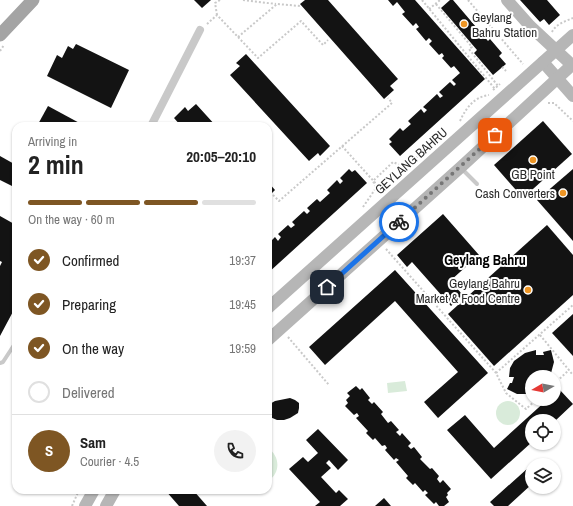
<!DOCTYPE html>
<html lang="en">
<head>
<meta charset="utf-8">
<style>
  body { margin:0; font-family:"Archivo Narrow",sans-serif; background:#f2f2f2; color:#222; height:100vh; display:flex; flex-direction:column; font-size:15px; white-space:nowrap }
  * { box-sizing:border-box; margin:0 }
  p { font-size:13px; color:#767676 }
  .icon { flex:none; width:22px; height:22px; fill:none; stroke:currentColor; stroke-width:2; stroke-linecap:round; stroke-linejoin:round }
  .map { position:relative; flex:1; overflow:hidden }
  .sheet { position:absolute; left:12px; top:122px; width:260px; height:372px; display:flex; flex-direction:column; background:#fff; border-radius:12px; box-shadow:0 1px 3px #0004 }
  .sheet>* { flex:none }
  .needle { width:26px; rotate:260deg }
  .tools { position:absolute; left:525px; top:370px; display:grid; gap:8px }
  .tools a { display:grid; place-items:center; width:36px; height:36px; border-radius:50%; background:#fff; box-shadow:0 1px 3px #0004; font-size:20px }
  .pin { position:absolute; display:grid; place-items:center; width:34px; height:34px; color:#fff; margin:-17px; border-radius:8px; box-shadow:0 2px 6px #0006 }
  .courier { position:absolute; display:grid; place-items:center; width:40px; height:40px; margin:-20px; border:3px solid #1a73e8; border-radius:50%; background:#fff; color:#222; box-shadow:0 1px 5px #0007 }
  .summary em { font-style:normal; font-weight:800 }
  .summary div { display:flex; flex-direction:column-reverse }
  .summary { display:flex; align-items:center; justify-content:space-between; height:68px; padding:0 16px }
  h1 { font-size:26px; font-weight:800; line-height:30px }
  .bar { display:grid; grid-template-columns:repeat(4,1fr); gap:6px 4px; align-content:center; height:48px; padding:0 16px }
  .bar i { height:5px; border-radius:3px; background:#e0e0e0 }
  .bar .active { background:#7e5623 }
  .bar p { grid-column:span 4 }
  .line { display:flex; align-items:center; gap:10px; padding:0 16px; border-top:1px solid #e0e0e0 }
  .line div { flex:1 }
  .round { display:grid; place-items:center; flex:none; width:42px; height:42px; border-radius:21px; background:#f2f2f2 }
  ol { padding:0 16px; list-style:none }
  li { display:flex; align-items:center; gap:12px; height:44px }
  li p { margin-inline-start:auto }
  li .icon { padding:4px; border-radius:50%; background:#7e5623; color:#fff; stroke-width:4 }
  li:last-child { color:#767676 }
  li i { width:22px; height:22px; border:2px solid #e0e0e0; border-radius:50% }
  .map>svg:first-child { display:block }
  .green { fill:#d9ebda }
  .building { fill:#131313 }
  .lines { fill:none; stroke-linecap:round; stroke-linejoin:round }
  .path { stroke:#c9c9c9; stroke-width:2; stroke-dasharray:2 2; stroke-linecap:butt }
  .service { stroke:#c9c9c9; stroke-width:4 }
  .minor { stroke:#c9c9c9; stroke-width:8 }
  .secondary { stroke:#b6b6b6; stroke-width:12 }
  .primary { stroke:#a4a4a4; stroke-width:13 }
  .done { stroke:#767676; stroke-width:4; stroke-dasharray:0 7.2 }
  .route { stroke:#1a73e8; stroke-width:5 }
  .poi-dot { fill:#ee9524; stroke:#fff; stroke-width:1.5 }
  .labels { text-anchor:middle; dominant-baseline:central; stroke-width:4; stroke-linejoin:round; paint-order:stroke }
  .poi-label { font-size:13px; fill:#2c2c2c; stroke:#fff; text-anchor:end }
  .street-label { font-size:13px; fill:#2c2c2c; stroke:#fff }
  .neighbourhood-label { font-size:14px; font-weight:bold; fill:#000; stroke:#fff }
</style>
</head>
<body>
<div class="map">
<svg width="573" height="506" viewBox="0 0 573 506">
  <rect width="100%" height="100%" fill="#fff"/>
  <g class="green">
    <path d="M405,381L407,391L388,393L387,383Z"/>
    <circle cx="508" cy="413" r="12"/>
    <path d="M268,448C280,456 281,473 268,481Z"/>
  </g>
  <g class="building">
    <path d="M194,0H211L202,8Z"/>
    <path d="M305,0H328L398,79L390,86L394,90L384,99L300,4Z"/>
    <path d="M388,0H415L485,79L400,156L389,144L392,142L389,139L400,128L403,131L411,124L408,121L421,109L424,113L427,110L423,107L437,94L440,98L443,96L439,92L450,82L454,86L456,84L452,80L460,73L454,66L451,68L442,58L444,56L442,53L439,55L429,44L432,41L429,38L426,41L416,29L419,27L416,23L413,26L402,14L405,12L397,2L393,6Z"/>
    <path d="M450,0H453L488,41L490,39L502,53L499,56L506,64L493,75L474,53L477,50L441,8Z"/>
    <path d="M520,0H547L560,15L549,25L544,19L540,22Z"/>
    <path d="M76,44L129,70L111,108L47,76L57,55L62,58L68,46L73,49Z"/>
    <path d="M246,54L330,146L320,156L318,153L309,161L230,75L240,66L236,63Z"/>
    <path d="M196,104L216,126H181L174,118L185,107L188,111Z"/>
    <path d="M48,106L85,126H37Z"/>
    <path d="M543,121L572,154L523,198L494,165Z"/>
    <path d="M0,156L16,165V188L0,180Z"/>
    <path d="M349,169L352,172L355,170L367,183L268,273V244L275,237L278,241L281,237L278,234L288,225L291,228L295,225L292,222L304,211L307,214L310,211L307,208L317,199L320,202L330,193L327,190L337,180L340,184L343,181L340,178Z"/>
    <path d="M573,169V241L537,200Z"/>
    <path d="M268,182L275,190L268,197Z"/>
    <path d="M443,214L479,255L450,281L463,295L451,306L412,262L407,267L397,255Z"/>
    <path d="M0,216L16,225V306L0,336V266L2,262L0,261Z"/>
    <path d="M547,225L573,255V295L494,366L448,314Z"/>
    <path d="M395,270L488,373L438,418L424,402L458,372L395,301L325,365L309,347Z"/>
    <path d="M573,314V356L552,333Z"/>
    <path d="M536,350V355H544L543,352L551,350L554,362L550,377H532L531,394H517L507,389L510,383H512L514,377H509L510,368L514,361L525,353Z"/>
    <path d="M356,386L360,390L362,388L370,398L368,400L372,404L374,402L383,412L381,414L388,423L391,421L399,430L396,432L400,436L402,433L411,443L408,446L411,449L414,447L422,457L420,459L430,469L432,468L439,476L437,479L440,483L443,480L451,489L447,493L448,495L446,497L449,502L444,506H439L436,502L434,504L425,495L428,493L425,490L423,492L415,483L413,485L406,478L408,476L396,462L399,460L396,458L394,460L385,450L387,448L385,445L382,446L375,438L373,440L366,433L368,431L356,418L359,416L357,413L354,415L345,406L348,403L346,400L350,396L347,393Z"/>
    <path d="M559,389L573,404L555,421H532V442L491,479L447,430L465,415L494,448L548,399H554V393Z"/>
    <path d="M290,398L295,400L299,403V408L298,413L290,418L284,420H277L270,417L268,415V405L275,401Z"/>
    <path d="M318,429L348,460L338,470L329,460L326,463L331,468L321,477L336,493L339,490L348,499L340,506H315L320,502L289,469L303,457L308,462L318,453L306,440Z"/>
    <path d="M538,459L543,465H532V484L508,506H494L490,502Z"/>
    <path d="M165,490H193L207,506H179Z"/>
    <path d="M384,498L391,506H375Z"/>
  </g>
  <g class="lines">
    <g class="path">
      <path d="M243,0L276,4"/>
      <path d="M422,0L495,89"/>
      <path d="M468,0L523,64"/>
      <path d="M436,4L472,47L469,49L498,86"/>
      <path d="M429,9L440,0"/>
      <path d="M217,15L215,3L220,0"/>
      <path d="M207,24L217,15L258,58L301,21L323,45L328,40"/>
      <path d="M552,32C555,25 565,21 573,18"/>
      <path d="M238,37L277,4L300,6"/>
      <path d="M0,51L4,45"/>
      <path d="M502,67L506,71"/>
      <path d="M493,90L500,84"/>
      <path d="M548,103H554L573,121"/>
      <path d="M460,121C466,108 474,97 489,95"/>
      <path d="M342,146L378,186"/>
      <path d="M273,195L279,201L392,103L388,98"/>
      <path d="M363,207L376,188L373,181L393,162L402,166L424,153"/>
      <path d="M386,249L496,373L506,393L526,409L537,399"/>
      <path d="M540,335L573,375"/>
      <path d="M288,337L329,385"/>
      <path d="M496,373L573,305"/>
      <path d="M554,384L569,370"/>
      <path d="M72,506L79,490"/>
    </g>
    <g class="service">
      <path d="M462,169L477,184"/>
      <path d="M0,363L3,362L16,342"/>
    </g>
    <path class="minor" d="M151,126L200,30"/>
    <g class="secondary">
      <path d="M507,0L530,26L573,66"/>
      <path d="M543,62L573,96"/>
      <path d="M268,308L573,35"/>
      <path d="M268,340L461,167L573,64"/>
      <path d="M85,506L94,490"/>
      <path d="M106,506L115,490"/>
    </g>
    <path class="primary" d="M0,35L33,0"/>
  </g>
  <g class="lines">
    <path class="done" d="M399,222L495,135"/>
    <path class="route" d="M327,287L399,222"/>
  </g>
  <g class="poi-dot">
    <circle cx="464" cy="24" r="4"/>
    <circle cx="533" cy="160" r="4"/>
    <circle cx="563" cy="193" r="4"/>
    <circle cx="528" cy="290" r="4"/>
  </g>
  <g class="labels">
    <g class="poi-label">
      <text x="472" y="17" text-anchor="start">Geylang<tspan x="472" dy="15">Bahru Station</tspan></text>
      <text x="533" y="174" text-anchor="middle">GB Point</text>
      <text x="555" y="193">Cash Converters</text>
      <text x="520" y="283">Geylang Bahru<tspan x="520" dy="15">Market &amp; Food Centre</tspan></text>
    </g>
    <g class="street-label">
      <text transform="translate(411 161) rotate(-42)">GEYLANG BAHRU</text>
    </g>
    <g class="neighbourhood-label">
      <text x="485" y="260">Geylang Bahru</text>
    </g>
  </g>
</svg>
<div class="tools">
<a><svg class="needle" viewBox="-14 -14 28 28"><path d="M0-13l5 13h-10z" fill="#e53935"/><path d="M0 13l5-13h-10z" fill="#767676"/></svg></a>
<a><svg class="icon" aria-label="locate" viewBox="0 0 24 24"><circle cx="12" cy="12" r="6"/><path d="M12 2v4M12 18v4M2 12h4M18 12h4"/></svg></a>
<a><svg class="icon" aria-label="layers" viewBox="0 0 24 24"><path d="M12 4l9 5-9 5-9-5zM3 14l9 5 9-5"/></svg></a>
</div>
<div class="pin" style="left:495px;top:135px;background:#ea580c"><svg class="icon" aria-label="bag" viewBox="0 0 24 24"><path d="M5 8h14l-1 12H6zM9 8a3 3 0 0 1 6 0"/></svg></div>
<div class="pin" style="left:327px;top:287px;background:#1f2937"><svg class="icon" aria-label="home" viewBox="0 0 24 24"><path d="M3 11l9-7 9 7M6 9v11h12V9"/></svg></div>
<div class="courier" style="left:399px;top:222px"><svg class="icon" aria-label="bike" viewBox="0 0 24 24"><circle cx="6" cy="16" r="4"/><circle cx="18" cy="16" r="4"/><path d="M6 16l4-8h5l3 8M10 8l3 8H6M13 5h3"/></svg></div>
<section class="sheet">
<div class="summary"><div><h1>2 min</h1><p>Arriving in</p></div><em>20:05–20:10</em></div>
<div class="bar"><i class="active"></i><i class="active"></i><i class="active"></i><i></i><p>On the way · 60 m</p></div>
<ol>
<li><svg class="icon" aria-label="check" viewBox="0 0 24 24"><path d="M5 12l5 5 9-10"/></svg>Confirmed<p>19:37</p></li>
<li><svg class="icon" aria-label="check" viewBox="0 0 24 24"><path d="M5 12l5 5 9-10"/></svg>Preparing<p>19:45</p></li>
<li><svg class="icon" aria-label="check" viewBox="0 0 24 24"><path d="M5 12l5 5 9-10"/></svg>On the way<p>19:59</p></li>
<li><i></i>Delivered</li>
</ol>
<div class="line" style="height:72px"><b class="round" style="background:#7e5623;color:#fff">S</b><div><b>Sam</b><p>Courier · 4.5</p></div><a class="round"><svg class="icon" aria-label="phone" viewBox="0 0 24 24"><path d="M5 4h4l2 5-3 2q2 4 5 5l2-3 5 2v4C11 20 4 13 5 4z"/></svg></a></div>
</section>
</div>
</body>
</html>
